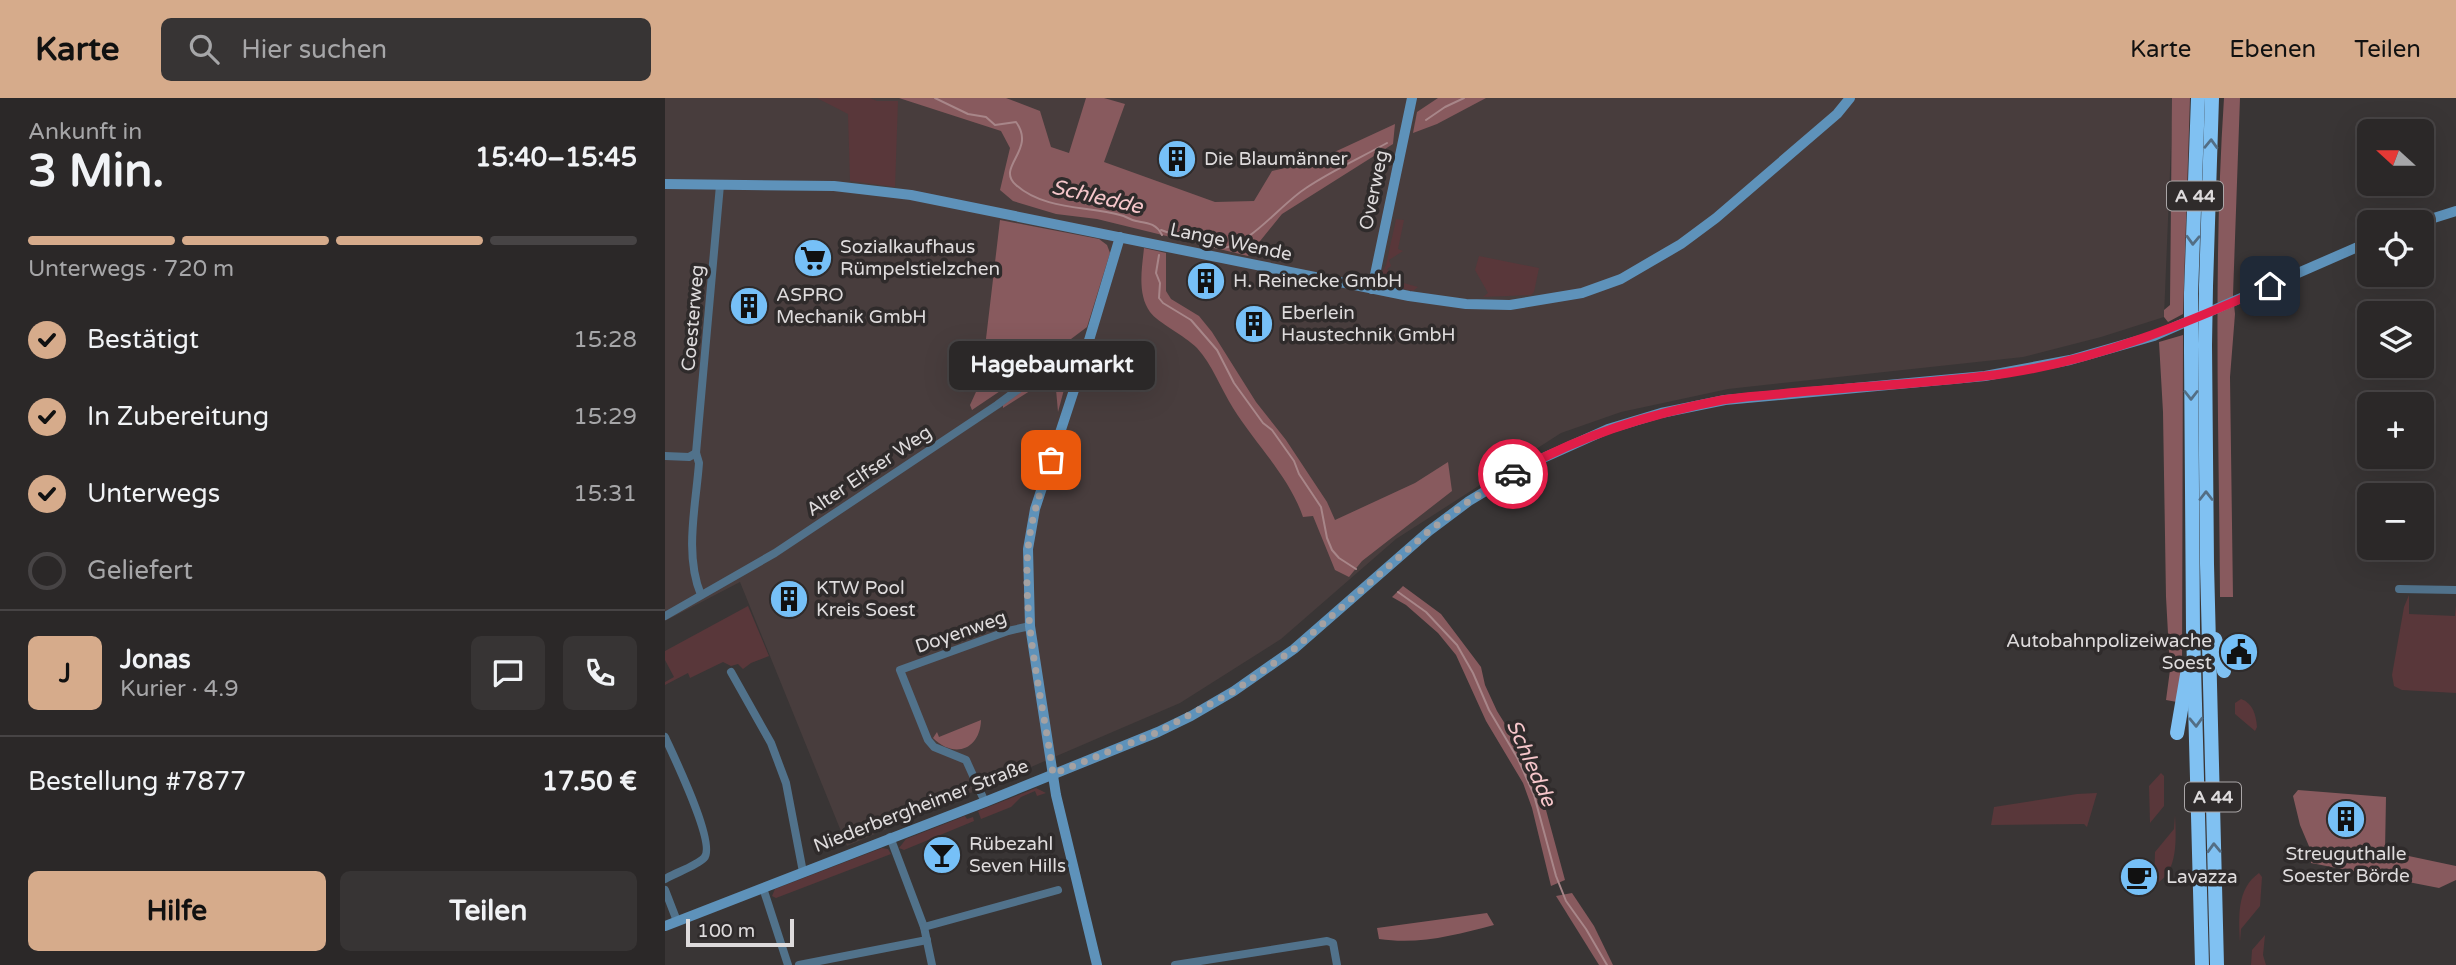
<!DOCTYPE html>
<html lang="de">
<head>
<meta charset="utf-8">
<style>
  body { margin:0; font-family:"Varela Round",sans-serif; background:#373434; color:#f1f3f6; height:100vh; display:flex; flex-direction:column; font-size:26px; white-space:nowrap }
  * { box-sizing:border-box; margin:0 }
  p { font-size:23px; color:#a6a6a8 }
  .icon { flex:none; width:38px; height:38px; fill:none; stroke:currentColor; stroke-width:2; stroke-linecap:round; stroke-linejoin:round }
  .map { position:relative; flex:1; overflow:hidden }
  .details { display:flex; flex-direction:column; background:#2b2828; width:665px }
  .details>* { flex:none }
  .needle { width:46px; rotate:291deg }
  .tools { position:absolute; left:1692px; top:21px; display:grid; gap:14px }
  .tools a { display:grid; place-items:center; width:77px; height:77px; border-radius:10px; background:#2b2828; box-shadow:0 7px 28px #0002,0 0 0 2px #474445; font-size:35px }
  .scale { position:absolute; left:21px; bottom:18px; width:108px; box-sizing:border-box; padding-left:7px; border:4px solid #dedbdc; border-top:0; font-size:19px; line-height:24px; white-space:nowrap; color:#dedbdc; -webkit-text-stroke:5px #2f2b2b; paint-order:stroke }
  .pin { position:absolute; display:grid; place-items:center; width:60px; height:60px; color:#fff; margin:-30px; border-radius:14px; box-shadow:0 4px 10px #0006 }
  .courier { position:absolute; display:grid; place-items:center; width:70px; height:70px; margin:-35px; border:5px solid #e11d48; border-radius:50%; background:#fff; color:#222; box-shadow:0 2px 9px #0007 }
  .bubble { position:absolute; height:49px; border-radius:10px; background:#2b2828; box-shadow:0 7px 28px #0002,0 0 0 2px #474445; font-size:23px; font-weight:800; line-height:49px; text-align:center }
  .summary em { font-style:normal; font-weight:800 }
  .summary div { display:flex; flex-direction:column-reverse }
  .summary { display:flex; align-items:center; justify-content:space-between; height:119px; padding:0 28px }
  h1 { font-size:46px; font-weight:800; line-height:52px }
  .bar { display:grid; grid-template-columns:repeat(4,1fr); gap:10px 7px; align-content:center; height:84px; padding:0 28px }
  .bar i { height:9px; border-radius:5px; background:#474445 }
  .bar .selected { background:#d6ab8b }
  .bar p { grid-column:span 4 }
  .line { display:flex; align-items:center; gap:18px; padding:0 28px; border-top:2px solid #474445 }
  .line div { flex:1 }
  .round { display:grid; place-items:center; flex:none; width:74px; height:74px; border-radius:10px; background:#373434 }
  ol { padding:0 28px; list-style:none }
  li { display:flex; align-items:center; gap:21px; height:77px }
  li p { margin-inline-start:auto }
  li .icon { padding:7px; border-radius:50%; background:#d6ab8b; color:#111; stroke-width:4 }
  li:last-child { color:#a6a6a8 }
  li i { width:38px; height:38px; border:4px solid #474445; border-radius:50% }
  .action { display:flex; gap:14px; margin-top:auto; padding:14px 28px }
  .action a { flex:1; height:80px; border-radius:10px; background:#d6ab8b; color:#111; font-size:28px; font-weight:800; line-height:80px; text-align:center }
  .action a+a { background:#373434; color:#f1f3f6 }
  header { display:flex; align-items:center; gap:42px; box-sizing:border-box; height:98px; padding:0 35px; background:#d6ab8b; color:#111 }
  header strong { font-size:33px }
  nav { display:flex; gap:38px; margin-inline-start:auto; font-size:24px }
  .search { width:490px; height:63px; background:#373434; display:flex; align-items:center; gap:18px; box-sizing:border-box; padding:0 24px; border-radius:10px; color:#a6a6a8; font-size:26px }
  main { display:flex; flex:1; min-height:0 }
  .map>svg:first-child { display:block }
  .built { fill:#483d3d }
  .green { fill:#59373a }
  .forest { fill:#885a5e }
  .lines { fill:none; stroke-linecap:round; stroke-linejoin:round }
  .stream { stroke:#a88689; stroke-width:2 }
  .street { stroke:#51728b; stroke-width:8 }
  .secondary { stroke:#5e92ba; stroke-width:10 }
  .highway { stroke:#80c1f2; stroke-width:14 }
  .highway-bridge { stroke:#80c1f2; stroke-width:14 }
  .oneway { stroke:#536e85 }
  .done { stroke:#a4a1a2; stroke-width:7; stroke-dasharray:0 12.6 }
  .route { stroke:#e11d48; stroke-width:9 }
  .labels { text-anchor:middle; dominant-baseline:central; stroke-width:7; stroke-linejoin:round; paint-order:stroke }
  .shield { fill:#2f2b2b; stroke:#aaa6a7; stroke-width:2 }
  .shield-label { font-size:18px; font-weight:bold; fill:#dedbdc }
  .poi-label { font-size:19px; fill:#dedbdc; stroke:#2f2b2b; text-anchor:start }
  .street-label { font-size:19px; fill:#dedbdc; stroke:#2f2b2b }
  .water-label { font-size:21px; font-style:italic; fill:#f6c6ca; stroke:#2f2b2b }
</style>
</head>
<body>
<header>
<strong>Karte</strong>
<div class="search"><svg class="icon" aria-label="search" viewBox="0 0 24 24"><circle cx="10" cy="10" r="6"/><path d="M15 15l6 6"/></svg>Hier suchen</div>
<nav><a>Karte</a><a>Ebenen</a><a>Teilen</a></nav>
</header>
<main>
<section class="details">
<div class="summary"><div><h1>3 Min.</h1><p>Ankunft in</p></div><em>15:40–15:45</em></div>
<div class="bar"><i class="selected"></i><i class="selected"></i><i class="selected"></i><i></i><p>Unterwegs · 720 m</p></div>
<ol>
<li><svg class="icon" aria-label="check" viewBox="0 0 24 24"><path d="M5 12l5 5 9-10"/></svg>Bestätigt<p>15:28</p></li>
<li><svg class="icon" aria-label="check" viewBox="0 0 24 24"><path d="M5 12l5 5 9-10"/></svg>In Zubereitung<p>15:29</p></li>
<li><svg class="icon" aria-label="check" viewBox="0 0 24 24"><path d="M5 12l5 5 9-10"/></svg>Unterwegs<p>15:31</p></li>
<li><i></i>Geliefert</li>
</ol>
<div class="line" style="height:126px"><b class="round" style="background:#d6ab8b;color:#111">J</b><div><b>Jonas</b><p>Kurier · 4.9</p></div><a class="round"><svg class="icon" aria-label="chat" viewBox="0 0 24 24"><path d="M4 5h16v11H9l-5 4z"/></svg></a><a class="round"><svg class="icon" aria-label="phone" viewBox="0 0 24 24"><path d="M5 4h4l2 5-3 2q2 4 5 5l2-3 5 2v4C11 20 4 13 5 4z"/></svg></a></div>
<div class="line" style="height:91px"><div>Bestellung #7877</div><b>17.50 €</b></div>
<div class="action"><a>Hilfe</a><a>Teilen</a></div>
</section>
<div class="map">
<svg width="1791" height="867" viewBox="0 0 1791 867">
  <rect width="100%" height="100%" fill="#393535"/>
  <path class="built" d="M0,0H1508L1499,219L1436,239L1358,259L1063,291L956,314L896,335L731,441L616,541L515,605L182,748L75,484L0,523Z"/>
  <g class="green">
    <path d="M152,0H205L212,3H233L230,89L185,83L183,16Z"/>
    <path d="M731,121L739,122L733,151L738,153L724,162L726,168L722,171L730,182L735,180V184L753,189L748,193L727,188L718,180L717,174L721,167Z"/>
    <path d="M814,158L874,170L869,194L866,197L818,199L823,195L810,172Z"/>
    <path d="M1744,497V516L1790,518L1791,507V595L1737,592L1729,588L1727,577L1739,509Z"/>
    <path d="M83,508L104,558L86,565L78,571L73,566L66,568L58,564L25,580L23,575L0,587V584L9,579L0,562V553Z"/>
    <path d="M1576,601C1588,605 1591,617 1592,629L1590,633L1570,616V605Z"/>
    <path d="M1496,675L1499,678V708L1485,725L1484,688Z"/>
    <path d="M371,690L381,695L372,698L370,693L356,699L346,709L316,721L313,713Z"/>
    <path d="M1432,695L1422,729L1419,726L1326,727L1329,709L1412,696Z"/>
    <path d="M1510,717C1511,741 1514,775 1489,787L1490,754L1509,731Z"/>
    <path d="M300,718L302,721L308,719L309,723L239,752L234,750L241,741Z"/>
    <path d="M217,750L223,751L226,756L111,800L107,798L110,791Z"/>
    <path d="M1594,775L1597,779L1595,808L1576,831L1575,844C1574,820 1571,791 1594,775Z"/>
    <path d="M1600,837L1598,857L1601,867H1586L1587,852Z"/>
  </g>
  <g class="forest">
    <path d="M234,0H341L375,13L386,49L404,55L421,0H439L460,6L439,64L550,104L589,103L607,73L650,63L730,26L728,46L617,116L583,158L432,121L391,116L348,103L335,92L345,50L336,33Z"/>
    <path d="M773,0H821L772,26L748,35L752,14Z"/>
    <path d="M1507,0H1525L1518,216L1503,224L1499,219V212L1505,207Z"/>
    <path d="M1559,0H1575L1568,197L1570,216L1565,279L1568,499H1555C1554,333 1548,166 1559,0Z"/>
    <path d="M335,122L434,141L442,147L445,155L422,229L350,283L307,312L305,307L316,283Z"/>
    <path d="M479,150L501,155V193L506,201L534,218L547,234L591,304L621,342L662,404L670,422L750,385L783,364L787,393L697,463L684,479L670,472L648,418L638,419C624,378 591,347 568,310C556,291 547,266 532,250C519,237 493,225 485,214C472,196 477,170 479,150Z"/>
    <path d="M1518,237L1517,573L1512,604L1501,602L1505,572L1501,499L1498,314L1494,244Z"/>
    <path d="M408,258L393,314L390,280L387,279L338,310V307L403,259Z"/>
    <path d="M738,488L776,516L816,569L820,587L832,613L867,669L881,712L900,782L886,788L867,710L858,685L821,623L791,557L773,535L741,507L727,499Z"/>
    <path d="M316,622C315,652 289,661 268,640L272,634L274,639Z"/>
    <path d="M1633,692L1721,699L1720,753L1791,768V782L1774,790L1646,765V753L1635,727L1628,698Z"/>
    <path d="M907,795L929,828L948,867H934L891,798Z"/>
    <path d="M822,815L829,827C791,837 754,847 714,841L712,830Z"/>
  </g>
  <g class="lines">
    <g class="stream">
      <path d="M270,0L303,16L321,19L330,27L351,24C372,52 330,69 351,87C379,112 422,108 455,117C461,118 465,122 471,123C482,125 491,125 497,137"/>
      <path d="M761,22L780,9L799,0"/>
      <path d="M496,132C507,136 549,151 558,150C586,146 616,106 641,90C666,73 695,60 722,45"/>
      <path d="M494,157L491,175L495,185L494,200L498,205L526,222L552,252L569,285L598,325L607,332L629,363L634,376L656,409L662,440L667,452L674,460L691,471"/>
      <path d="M733,494L761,514L792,547L808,575L824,612L853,661L869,697L891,778L901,803L921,831L942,867"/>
    </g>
    <g class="street">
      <path d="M0,358L24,359L31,355"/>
      <path d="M1734,491L1791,492"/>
      <path d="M36,497C19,456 31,407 34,365L31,355L55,87"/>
      <path d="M0,518L110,455L332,307L404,254L421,247"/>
      <path d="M66,574L106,645L121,685L138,774"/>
      <path d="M0,639C8,657 52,747 39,760C31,768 10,775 0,781"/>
      <path d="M320,704L301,662L269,649L263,642L235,572L343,533L365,528"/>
      <path d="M225,739L259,829L267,867"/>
      <path d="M98,790L123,867"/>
      <path d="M0,792L12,823"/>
      <path d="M259,829L393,792"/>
      <path d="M134,867L262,842"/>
      <path d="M510,867L662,843L668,845L672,867"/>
    </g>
    <g class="secondary">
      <path d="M0,86L169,88L246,97L744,198L801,206L845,207L917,195L956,181L1016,146L1051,120L1172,16L1185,0"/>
      <path d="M1756,124L1791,113"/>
      <path d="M707,191L747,0"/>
      <path d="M0,828L320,704L493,634L526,618L569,593L629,551L764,433L804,403L867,365L943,331L996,315L1060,302L1320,278L1405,262L1489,238L1704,144"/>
      <path d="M432,867L391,697L365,528L363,451L370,411L410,289L455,139"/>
    </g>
    <g class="highway">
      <path d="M1541,188L1547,0"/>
      <path d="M1526,196L1533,0"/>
      <path d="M1540,247L1542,466L1552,867"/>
      <path d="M1526,253L1528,531L1537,867"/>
      <path d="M1550,541L1559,573"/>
      <path d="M1512,635L1523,571"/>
    </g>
    <g class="highway-bridge">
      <path d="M1540,247L1541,188"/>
      <path d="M1526,253V196"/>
    </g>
  </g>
  <defs><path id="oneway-chevron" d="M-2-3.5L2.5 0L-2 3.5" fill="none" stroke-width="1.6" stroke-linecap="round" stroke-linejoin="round" transform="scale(1.75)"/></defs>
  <g class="oneway">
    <use href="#oneway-chevron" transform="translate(1546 46) rotate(-88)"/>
    <use href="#oneway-chevron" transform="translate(1528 142) rotate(92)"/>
    <use href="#oneway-chevron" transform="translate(1526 297) rotate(90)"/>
    <use href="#oneway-chevron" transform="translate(1541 398) rotate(-90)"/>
    <use href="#oneway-chevron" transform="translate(1531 624) rotate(88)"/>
    <use href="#oneway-chevron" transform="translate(1549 750) rotate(-92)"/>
  </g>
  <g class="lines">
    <path class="done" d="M386,362C376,391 366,420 363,451C357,526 378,602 388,676L493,634L569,593L629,551L764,433L804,403L848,376"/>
    <path class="route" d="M848,376C912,338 984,316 1057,302C1076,299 1096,298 1115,296C1191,288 1268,286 1343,275C1435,261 1520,226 1605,188"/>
  </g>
  <defs>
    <g id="building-disc" transform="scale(2.0125)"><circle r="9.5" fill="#76c0f7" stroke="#2f2b2b"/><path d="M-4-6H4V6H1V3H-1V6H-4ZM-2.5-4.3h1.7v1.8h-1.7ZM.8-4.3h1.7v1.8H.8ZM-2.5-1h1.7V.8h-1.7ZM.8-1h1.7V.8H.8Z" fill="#111"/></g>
    <g id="supermarket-disc" transform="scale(2.0125)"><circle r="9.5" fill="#76c0f7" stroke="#2f2b2b"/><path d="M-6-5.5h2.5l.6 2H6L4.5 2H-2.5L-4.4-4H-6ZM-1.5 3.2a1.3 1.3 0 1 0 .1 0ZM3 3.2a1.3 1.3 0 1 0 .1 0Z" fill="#111"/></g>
    <g id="civic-disc" transform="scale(2.0125)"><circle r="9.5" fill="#76c0f7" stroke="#2f2b2b"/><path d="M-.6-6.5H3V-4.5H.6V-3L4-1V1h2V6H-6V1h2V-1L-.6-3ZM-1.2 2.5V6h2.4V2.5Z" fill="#111"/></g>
    <g id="bar-disc" transform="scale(2.0125)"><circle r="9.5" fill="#76c0f7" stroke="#2f2b2b"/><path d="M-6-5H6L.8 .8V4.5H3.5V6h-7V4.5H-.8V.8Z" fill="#111"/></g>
    <g id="cafe-disc" transform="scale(2.0125)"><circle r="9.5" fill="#76c0f7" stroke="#2f2b2b"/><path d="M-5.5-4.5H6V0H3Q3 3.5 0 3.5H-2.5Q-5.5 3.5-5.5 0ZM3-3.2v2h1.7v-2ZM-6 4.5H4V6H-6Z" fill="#111"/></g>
  </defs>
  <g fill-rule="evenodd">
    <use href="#building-disc" x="512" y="61"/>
    <use href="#supermarket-disc" x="148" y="160"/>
    <use href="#building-disc" x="541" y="183"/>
    <use href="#building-disc" x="84" y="208"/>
    <use href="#building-disc" x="589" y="226"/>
    <use href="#building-disc" x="124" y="501"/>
    <use href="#civic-disc" x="1574" y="554"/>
    <use href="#building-disc" x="1681" y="721"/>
    <use href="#bar-disc" x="277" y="757"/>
    <use href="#cafe-disc" x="1474" y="779"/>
  </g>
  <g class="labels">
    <g class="shield">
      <rect x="1502" y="83.5" width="56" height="29" rx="5"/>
      <rect x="1520" y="684.5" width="56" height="29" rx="5"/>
    </g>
    <g class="shield-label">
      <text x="1530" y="98">A 44</text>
      <text x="1548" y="699">A 44</text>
    </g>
    <g class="poi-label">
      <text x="539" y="61">Die Blaumänner</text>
      <text x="175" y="149">Sozialkaufhaus<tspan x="175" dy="22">Rümpelstielzchen</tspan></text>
      <text x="568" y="183">H. Reinecke GmbH</text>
      <text x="111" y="197">ASPRO<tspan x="111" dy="22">Mechanik GmbH</tspan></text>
      <text x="616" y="215">Eberlein<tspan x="616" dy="22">Haustechnik GmbH</tspan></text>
      <text x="151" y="490">KTW Pool<tspan x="151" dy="22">Kreis Soest</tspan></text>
      <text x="1547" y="543" text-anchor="end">Autobahnpolizeiwache<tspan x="1547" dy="22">Soest</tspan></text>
      <text x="304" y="746">Rübezahl<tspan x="304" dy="22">Seven Hills</tspan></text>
      <text x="1681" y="756" text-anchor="middle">Streuguthalle<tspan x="1681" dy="22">Soester Börde</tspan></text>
      <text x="1501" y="779">Lavazza</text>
    </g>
    <g class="street-label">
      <text transform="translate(709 92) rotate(-78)">Overweg</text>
      <text transform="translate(566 144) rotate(12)">Lange Wende</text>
      <text transform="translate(28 220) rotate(-85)">Coesterweg</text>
      <text transform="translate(204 373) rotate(-34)">Alter Elfser Weg</text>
      <text transform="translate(296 534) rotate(-19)">Doyenweg</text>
      <text transform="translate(256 708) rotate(-21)">Niederbergheimer Straße</text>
    </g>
    <g class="water-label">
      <text transform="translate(432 99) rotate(13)">Schledde</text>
      <text transform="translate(866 665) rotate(66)">Schledde</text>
    </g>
  </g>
</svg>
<div class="tools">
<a><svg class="needle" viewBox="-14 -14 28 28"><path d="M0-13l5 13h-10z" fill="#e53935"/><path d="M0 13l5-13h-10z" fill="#a6a6a8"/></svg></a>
<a><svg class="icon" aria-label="locate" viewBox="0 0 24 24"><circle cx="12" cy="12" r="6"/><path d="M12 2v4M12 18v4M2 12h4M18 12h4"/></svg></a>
<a><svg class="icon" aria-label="layers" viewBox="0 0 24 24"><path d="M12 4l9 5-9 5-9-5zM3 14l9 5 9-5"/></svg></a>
<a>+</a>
<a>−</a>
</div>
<div class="scale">100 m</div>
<div class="pin" style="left:386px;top:362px;background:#ea580c"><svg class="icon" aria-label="bag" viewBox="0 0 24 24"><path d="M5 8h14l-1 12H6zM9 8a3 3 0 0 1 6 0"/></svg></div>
<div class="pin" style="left:1605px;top:188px;background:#1f2937"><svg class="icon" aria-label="home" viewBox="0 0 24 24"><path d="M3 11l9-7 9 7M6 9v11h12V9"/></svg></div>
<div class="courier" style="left:848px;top:376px"><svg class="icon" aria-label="car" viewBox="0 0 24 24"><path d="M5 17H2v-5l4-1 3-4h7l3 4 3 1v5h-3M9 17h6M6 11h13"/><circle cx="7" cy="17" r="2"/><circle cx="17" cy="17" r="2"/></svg></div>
<div class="bubble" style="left:284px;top:243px;width:206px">Hagebaumarkt</div>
</div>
</main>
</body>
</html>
